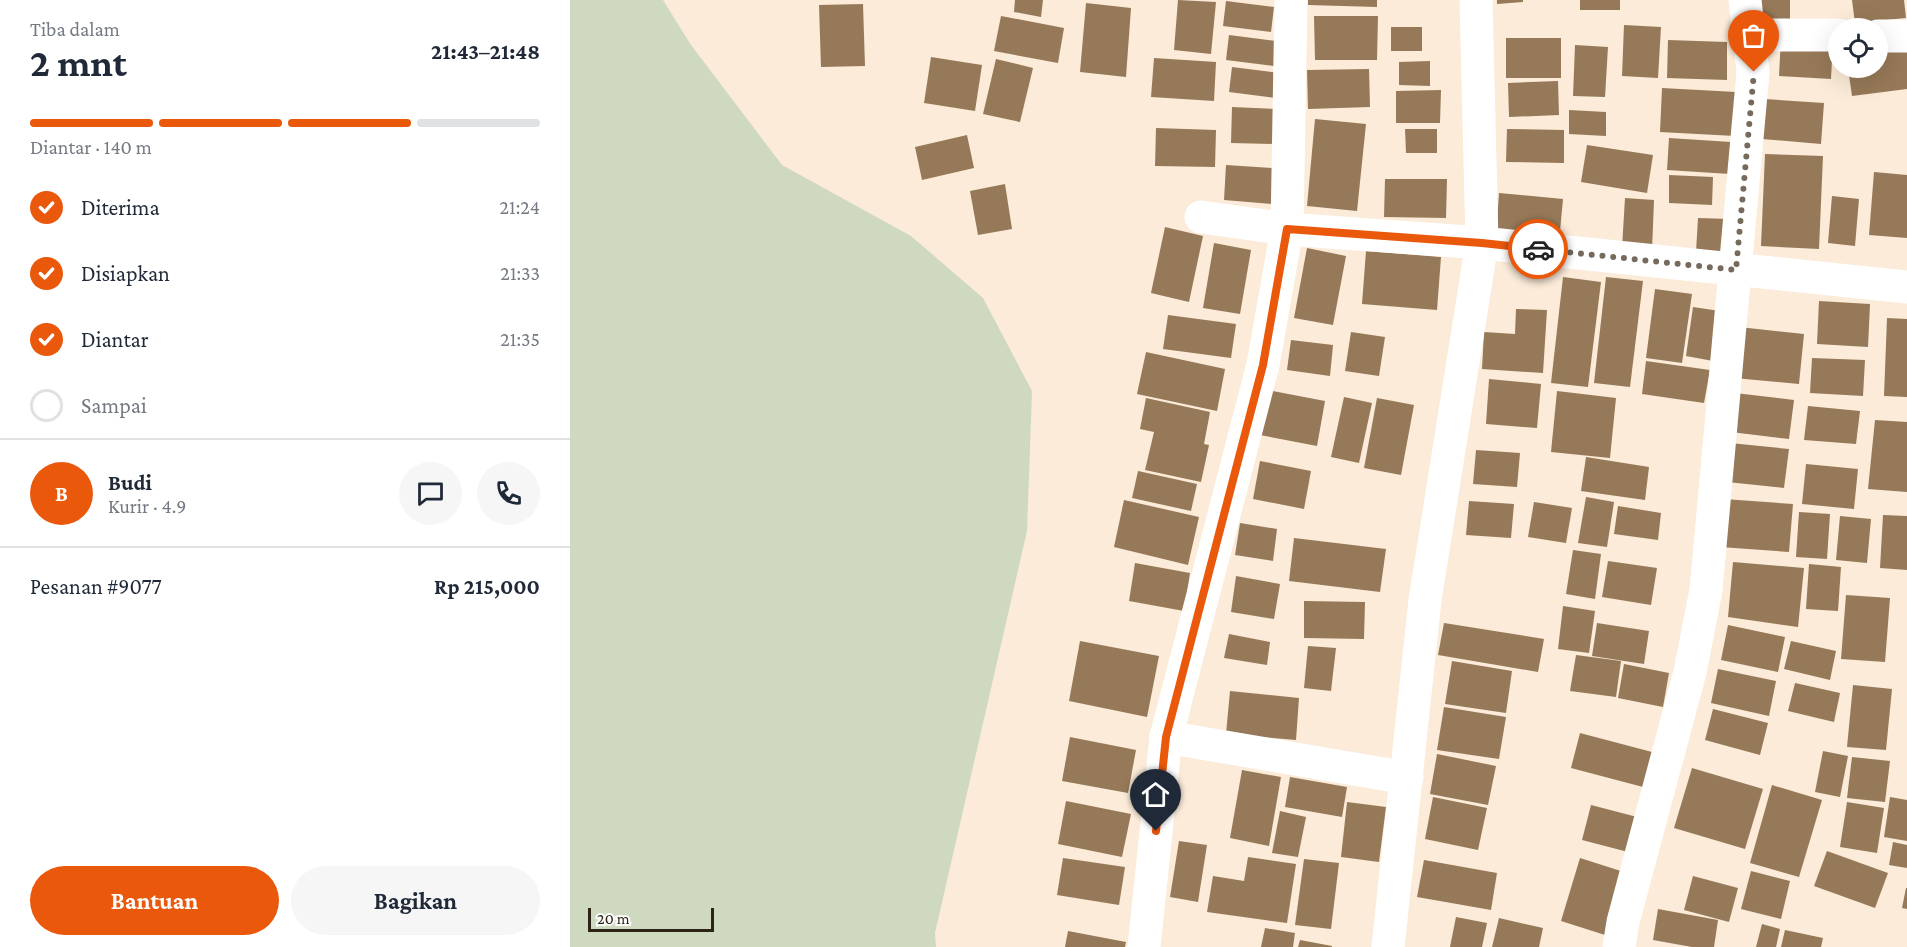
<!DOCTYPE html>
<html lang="id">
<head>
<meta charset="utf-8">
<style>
  body { margin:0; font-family:"Crimson Pro",serif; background:#f6f6f7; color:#1f2937; height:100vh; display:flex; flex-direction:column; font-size:22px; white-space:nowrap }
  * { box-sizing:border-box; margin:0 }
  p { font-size:20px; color:#747a83 }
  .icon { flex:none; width:33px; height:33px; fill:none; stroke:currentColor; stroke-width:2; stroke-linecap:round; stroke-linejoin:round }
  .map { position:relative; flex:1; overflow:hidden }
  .panel { display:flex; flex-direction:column; background:#fff; width:570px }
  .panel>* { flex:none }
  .tools { position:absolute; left:1258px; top:18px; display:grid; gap:12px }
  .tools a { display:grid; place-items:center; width:60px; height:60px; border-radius:50%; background:#fff; box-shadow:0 6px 24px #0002; font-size:30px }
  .scale { position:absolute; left:18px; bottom:15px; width:126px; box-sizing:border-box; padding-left:6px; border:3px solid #2d2418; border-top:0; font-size:16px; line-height:21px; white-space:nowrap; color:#2d2418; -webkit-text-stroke:4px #fbfbfb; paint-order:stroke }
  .pin { position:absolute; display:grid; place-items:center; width:51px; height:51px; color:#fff; margin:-62px -26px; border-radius:50% 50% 50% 0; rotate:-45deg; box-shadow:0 0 6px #0007 }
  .pin .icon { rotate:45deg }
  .courier { position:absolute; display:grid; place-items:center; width:60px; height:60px; margin:-30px; border:4px solid #ea580c; border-radius:50%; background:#fff; color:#222; box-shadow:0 2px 8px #0007 }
  .summary em { font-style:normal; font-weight:700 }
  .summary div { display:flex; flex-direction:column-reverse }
  .summary { display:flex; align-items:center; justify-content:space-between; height:102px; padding:0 30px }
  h1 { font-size:39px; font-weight:700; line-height:45px }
  .bar { display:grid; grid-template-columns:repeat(4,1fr); gap:9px 6px; align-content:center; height:72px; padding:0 30px }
  .bar i { height:8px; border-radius:4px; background:#e0e1e3 }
  .bar .selected { background:#ea580c }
  .bar p { grid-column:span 4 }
  .line { display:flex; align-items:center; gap:15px; padding:0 30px; border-top:2px solid #e0e1e3 }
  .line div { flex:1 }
  .round { display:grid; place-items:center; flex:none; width:63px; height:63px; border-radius:32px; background:#f6f6f7 }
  ol { padding:0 30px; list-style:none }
  li { display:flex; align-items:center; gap:18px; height:66px }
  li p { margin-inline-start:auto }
  li .icon { padding:6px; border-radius:50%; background:#ea580c; color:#fff; stroke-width:4 }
  li:last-child { color:#747a83 }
  li i { width:33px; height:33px; border:3px solid #e0e1e3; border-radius:50% }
  .button { display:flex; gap:12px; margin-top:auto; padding:12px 30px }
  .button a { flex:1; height:69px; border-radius:36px; background:#ea580c; color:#fff; font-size:24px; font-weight:700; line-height:69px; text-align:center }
  .button a+a { background:#f6f6f7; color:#1f2937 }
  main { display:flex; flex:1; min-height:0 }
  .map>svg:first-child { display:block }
  .green { fill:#ced9c0 }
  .building { fill:#967958 }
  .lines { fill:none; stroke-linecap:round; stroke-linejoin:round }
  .minor { stroke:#fff; stroke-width:33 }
  .done { stroke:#756a5b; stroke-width:6; stroke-dasharray:0 10.8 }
  .route { stroke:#ea580c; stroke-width:8 }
</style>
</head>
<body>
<main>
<section class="panel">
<div class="summary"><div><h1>2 mnt</h1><p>Tiba dalam</p></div><em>21:43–21:48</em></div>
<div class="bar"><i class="selected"></i><i class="selected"></i><i class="selected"></i><i></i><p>Diantar · 140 m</p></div>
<ol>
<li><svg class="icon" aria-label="check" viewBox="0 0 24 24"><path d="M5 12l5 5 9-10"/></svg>Diterima<p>21:24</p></li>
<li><svg class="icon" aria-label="check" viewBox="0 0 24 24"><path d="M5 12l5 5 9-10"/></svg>Disiapkan<p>21:33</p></li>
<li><svg class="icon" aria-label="check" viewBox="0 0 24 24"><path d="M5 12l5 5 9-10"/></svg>Diantar<p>21:35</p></li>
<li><i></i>Sampai</li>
</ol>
<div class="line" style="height:108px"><b class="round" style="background:#ea580c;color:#fff">B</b><div><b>Budi</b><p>Kurir · 4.9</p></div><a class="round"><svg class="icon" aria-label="chat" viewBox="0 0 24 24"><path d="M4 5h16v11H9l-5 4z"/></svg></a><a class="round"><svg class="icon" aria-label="phone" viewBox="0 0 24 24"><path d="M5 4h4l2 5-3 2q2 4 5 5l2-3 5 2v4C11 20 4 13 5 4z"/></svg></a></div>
<div class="line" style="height:78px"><div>Pesanan #9077</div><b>Rp 215,000</b></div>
<div class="button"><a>Bantuan</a><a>Bagikan</a></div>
</section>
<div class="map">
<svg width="1337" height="947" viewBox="0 0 1337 947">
  <rect width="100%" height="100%" fill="#fbebd8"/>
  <path class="green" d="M0,0H93L121,45L212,165L341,236L413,298L462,391L457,531L365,933L366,947H0Z"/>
  <g class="building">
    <path d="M445,0H473L471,17L444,12Z"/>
    <path d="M608,0L646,2L641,54L604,50Z"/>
    <path d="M738,0H807V7L738,5Z"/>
    <path d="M927,0H953V2L927,4Z"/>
    <rect x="1010" y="0" width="40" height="10"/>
    <path d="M1191,0H1220V27L1191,26Z"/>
    <path d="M1282,0H1334L1336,18L1285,23Z"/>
    <path d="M656,1L704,7L701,32L653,26Z"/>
    <path d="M516,3L561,8L556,77L510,72Z"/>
    <path d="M293,4L295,66L251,67L249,5Z"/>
    <path d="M431,16L494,28L488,63L424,51Z"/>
    <path d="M744,16H808L807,60H745Z"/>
    <path d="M1054,25L1091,27L1088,78L1052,76Z"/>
    <rect x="821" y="27" width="31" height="24"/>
    <path d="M1337,31V89L1282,96L1278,68H1308V35Z"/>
    <path d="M659,35L707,41L704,66L656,60Z"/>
    <path d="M1211,37L1263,40L1261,79L1209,76Z"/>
    <rect x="936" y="38" width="55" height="40"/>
    <path d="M1098,40L1157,42V80L1097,78Z"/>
    <path d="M1005,45L1038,47L1035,97L1003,96Z"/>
    <path d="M361,57L412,65L405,111L354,103Z"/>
    <path d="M584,58L646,62L644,101L581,97Z"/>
    <path d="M426,59L463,68L450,122L413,114Z"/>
    <path d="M860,61V86L829,85V62Z"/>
    <path d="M662,67L709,73L707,98L659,92Z"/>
    <path d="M799,69L800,107L738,109L737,70Z"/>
    <path d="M988,81L989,115L939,117L938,83Z"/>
    <path d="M1092,88L1166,92L1165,136L1090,132Z"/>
    <path d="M871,90L870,123H826V91Z"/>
    <path d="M1195,99L1254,103L1251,144L1192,139Z"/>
    <path d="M662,107L708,109L707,144L661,143Z"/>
    <path d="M999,110L1036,112V136L999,134Z"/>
    <path d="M745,119L796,124L787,211L737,206Z"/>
    <path d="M586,128L646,130L645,167L585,166Z"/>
    <path d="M835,129H867V153H836Z"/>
    <path d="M937,129L994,130V163L936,162Z"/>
    <path d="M397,135L404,168L352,180L345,147Z"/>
    <path d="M1099,138L1161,142L1160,174L1097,170Z"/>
    <path d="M1017,145L1083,155L1077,193L1011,182Z"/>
    <path d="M1195,154L1253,156L1249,249L1191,246Z"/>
    <path d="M656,165L704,168L702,204L654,200Z"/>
    <path d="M1304,172L1337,175V238L1299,235Z"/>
    <path d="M1099,175L1143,177L1142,205L1099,203Z"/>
    <path d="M815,179H877L876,218L814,217Z"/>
    <path d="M435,184L442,229L408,235L400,191Z"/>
    <path d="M929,193L993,199L989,242L926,236Z"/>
    <path d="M1262,196L1289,199L1285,246L1258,243Z"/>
    <path d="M1055,198L1084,200L1082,250L1052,248Z"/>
    <path d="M1128,218L1161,219L1160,253L1126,252Z"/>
    <path d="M595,227L633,236L619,302L581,293Z"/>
    <path d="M644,243L681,250L670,314L633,308Z"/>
    <path d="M737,248L776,256L763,325L724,318Z"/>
    <path d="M796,251L871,257L867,310L792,304Z"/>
    <path d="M993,277L1031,282L1018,387L981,383Z"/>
    <path d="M1036,277L1073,281L1060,387L1024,383Z"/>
    <path d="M1085,289L1122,294L1112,363L1076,358Z"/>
    <path d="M1249,301L1300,304L1298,347L1247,344Z"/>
    <path d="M1123,307L1150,311L1143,361L1116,356Z"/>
    <path d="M946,309L977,310L973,373L912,369L914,332L945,334Z"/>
    <path d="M598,315L666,324L661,358L593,349Z"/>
    <path d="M1317,318L1337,319V397L1314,396Z"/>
    <path d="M1169,327L1234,334L1229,384L1164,378Z"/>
    <path d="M781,332L815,337L809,376L775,371Z"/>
    <path d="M721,340L763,345L760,376L717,370Z"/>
    <path d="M576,352L655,369L647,411L567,394Z"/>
    <path d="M1242,358L1295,360L1293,396L1240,393Z"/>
    <path d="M1076,361L1140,370L1134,403L1072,394Z"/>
    <path d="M919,379L971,384L967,428L916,424Z"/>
    <path d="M698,390L755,401L747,446L690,435Z"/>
    <path d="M987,391L1046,398L1040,458L981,452Z"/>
    <path d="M1165,393L1224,400L1219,439L1161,432Z"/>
    <path d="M774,397L802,403L789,463L761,457Z"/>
    <path d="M576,398L640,412L634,444L639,445L631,482L575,470L584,432L570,429Z"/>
    <path d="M807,398L844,405L831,475L794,468Z"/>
    <path d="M1238,406L1290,411L1286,444L1234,440Z"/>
    <path d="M1305,420L1337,422V492L1298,489Z"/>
    <path d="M1160,443L1219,449L1214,488L1157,482Z"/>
    <path d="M906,450L950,453L947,487L903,484Z"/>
    <path d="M1016,457L1079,467L1075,500L1011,491Z"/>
    <path d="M690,461L741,471L734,509L683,499Z"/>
    <path d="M1236,464L1288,469L1284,509L1232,504Z"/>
    <path d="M568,471L627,484L621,511L562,498Z"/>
    <path d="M1016,497L1044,502L1037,547L1008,543Z"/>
    <path d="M1154,499L1223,504L1219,552L1150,547Z"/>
    <path d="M554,500L629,517L618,565L544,547Z"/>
    <path d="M899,501L944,504L941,538L896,535Z"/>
    <path d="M964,502L1002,508L996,543L958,537Z"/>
    <path d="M1048,506L1091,513L1088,540L1044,534Z"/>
    <path d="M1229,512L1260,514L1257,559L1226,557Z"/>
    <path d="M1313,515L1337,516V570L1310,568Z"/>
    <path d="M1270,516L1301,519L1297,563L1266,560Z"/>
    <path d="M670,523L707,529L703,561L665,555Z"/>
    <path d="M724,538L816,549L810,592L719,581Z"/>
    <path d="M1003,550L1031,554L1025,599L996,594Z"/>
    <path d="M1038,561L1087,568L1081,605L1032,597Z"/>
    <path d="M1163,562L1234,568L1228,627L1158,617Z"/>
    <path d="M565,563L620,573L614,611L559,601Z"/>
    <path d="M1239,564L1271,567L1268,611L1236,609Z"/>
    <path d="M666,576L710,584L704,619L661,612Z"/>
    <path d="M1276,595L1320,598L1315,662L1271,659Z"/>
    <path d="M734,601L795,602L794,639L734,638Z"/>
    <path d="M993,606L1025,611L1019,653L988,649Z"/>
    <path d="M874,623L974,639L968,672L868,655Z"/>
    <path d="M1027,623L1079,631L1074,664L1022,656Z"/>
    <path d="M1158,625L1215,637L1208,672L1151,660Z"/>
    <path d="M659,634L700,642L697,665L654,658Z"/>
    <path d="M510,641L589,656L577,717L499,701Z"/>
    <path d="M1221,641L1266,651L1260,680L1214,669Z"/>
    <path d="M738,646L766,648L761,691L734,688Z"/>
    <path d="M1006,655L1051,661L1046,697L1000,691Z"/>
    <path d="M882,661L942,671L936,713L875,704Z"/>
    <path d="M1054,664L1099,673L1093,707L1048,698Z"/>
    <path d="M1148,669L1206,681L1199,716L1141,703Z"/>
    <path d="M1225,683L1270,693L1264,722L1218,711Z"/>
    <path d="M1283,685L1322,689L1316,750L1277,747Z"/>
    <path d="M660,691L729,698L726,740L656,734Z"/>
    <path d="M874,707L936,717L929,759L867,750Z"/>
    <path d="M1143,709L1198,723L1190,755L1135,740Z"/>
    <path d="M1010,733L1082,752L1073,787L1001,768Z"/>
    <path d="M500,737L566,750L558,793L492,781Z"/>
    <path d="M1253,751L1278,756L1270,797L1245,792Z"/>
    <path d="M867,754L926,766L918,805L860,794Z"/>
    <path d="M1282,757L1320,761L1315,802L1277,798Z"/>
    <path d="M1122,768L1193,789L1175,849L1104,828Z"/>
    <path d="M672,770L711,777L699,846L660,838Z"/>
    <path d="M720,777L777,787L772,817L715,807Z"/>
    <path d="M1202,785L1252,800L1229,877L1180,863Z"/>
    <path d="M863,797L917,808L908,850L855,839Z"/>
    <path d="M1320,797L1337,800V841L1314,837Z"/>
    <path d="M496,801L561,814L552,857L488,844Z"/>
    <path d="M777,802L816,807L809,862L771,857Z"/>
    <path d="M1277,802L1314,808L1307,853L1270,847Z"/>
    <path d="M1021,805L1071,818L1062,853L1012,840Z"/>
    <path d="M710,811L736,817L728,857L702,853Z"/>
    <path d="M609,841L637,845L628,902L600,897Z"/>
    <path d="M1323,842L1337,845V868L1319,865Z"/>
    <path d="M1257,851L1318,873L1305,908L1244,886Z"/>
    <path d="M678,857L726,864L717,923L637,912L643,876L674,881Z"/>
    <path d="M493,858L555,867L549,905L487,895Z"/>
    <path d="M1010,858L1054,872L1035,935L991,921Z"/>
    <path d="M734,859L769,863L761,929L725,925Z"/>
    <path d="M854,860L927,873L921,910L847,897Z"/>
    <path d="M1181,871L1220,881L1211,919L1171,909Z"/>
    <path d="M1123,876L1168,888L1159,922L1114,910Z"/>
    <path d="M1336,888H1337V909L1332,908Z"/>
    <path d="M1088,909L1148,920L1144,947H1122L1083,940Z"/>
    <path d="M886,917L917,923L912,947H880Z"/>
    <path d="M929,918L973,928L969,947H922Z"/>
    <path d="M1192,924L1210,929L1206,947H1186Z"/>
    <path d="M695,928L725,933L723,947H691Z"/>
    <path d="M1215,930L1253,938L1251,947H1211Z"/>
    <path d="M498,931L556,942L555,947H495Z"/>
    <path d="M730,940L762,946V947H728Z"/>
  </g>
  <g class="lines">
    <g class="minor">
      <path d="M906,0L912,243L1337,287"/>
      <path d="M1179,35H1269"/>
      <path d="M1308,36H1337"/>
      <path d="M631,217L717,229L912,243L855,600L818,947"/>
      <path d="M596,737L837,778"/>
      <path d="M574,947L596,737L693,365L717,229L721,0"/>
      <path d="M1049,947L1053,922L1120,672L1136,590L1183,72L1175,0"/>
    </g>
  </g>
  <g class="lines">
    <path class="done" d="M968,249L1166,270L1184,72"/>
    <path class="route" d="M586,831L596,737L693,365L717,229L912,243L968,249"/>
  </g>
</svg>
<div class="tools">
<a><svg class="icon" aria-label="locate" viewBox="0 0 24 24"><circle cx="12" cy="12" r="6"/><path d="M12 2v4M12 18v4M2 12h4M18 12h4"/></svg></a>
</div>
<div class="scale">20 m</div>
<div class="pin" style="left:1184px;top:72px;background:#ea580c"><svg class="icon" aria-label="bag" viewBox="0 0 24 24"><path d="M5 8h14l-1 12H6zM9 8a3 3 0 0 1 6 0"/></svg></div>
<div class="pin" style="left:586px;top:831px;background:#1f2937"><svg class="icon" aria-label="home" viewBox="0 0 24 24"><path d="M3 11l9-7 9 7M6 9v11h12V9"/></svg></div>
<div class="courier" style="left:968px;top:249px"><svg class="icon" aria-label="car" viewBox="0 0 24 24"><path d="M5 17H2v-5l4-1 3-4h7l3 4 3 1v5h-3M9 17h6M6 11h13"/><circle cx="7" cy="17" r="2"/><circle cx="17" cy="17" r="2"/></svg></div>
</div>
</main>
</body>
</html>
